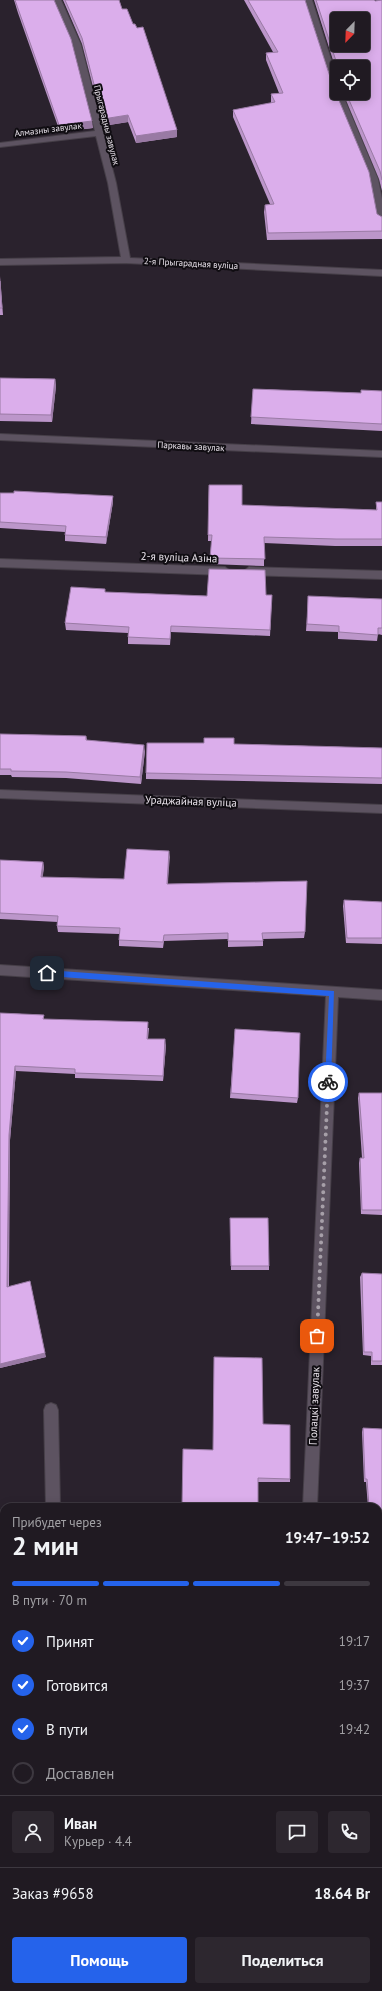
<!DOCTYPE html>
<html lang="ru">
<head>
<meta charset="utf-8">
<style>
  body { margin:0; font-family:"PT Sans",sans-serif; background:#2d272f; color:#f1f3f6; height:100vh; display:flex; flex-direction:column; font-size:15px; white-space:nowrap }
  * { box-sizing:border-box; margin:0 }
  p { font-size:13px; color:#a2a1a5 }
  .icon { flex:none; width:22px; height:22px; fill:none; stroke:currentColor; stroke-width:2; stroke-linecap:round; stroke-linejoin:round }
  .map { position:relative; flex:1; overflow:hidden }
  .details { position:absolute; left:0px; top:1503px; width:382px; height:488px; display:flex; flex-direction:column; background:#201a22; border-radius:12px 12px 0 0; box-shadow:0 2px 10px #0003,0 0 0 1px #3d3840 }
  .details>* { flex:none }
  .needle { width:26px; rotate:203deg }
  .fabs { position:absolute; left:330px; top:12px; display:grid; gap:8px }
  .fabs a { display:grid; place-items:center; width:40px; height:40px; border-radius:4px; background:#201a22; box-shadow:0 2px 10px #0003,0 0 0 1px #3d3840; font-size:20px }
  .pin { position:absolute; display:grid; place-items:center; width:34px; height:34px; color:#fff; margin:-17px; border-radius:8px; box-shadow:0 2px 6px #0006 }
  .courier { position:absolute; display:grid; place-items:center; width:40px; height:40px; margin:-20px; border:3px solid #2563eb; border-radius:50%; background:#fff; color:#222; box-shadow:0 1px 5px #0007 }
  .headline em { font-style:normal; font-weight:600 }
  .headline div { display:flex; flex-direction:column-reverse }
  .headline { display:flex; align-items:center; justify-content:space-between; height:68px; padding:0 12px }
  h1 { font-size:26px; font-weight:600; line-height:30px }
  .bar { display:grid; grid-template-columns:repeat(4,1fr); gap:6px 4px; align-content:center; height:48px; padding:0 12px }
  .bar i { height:5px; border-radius:3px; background:#3d3840 }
  .bar .on { background:#2563eb }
  .bar p { grid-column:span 4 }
  .line { display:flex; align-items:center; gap:10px; padding:0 12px; border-top:1px solid #3d3840 }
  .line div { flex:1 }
  .round { display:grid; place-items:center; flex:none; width:42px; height:42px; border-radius:4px; background:#2d272f }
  ol { padding:0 12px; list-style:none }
  li { display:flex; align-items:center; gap:12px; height:44px }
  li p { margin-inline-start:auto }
  li .icon { padding:4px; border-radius:50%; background:#2563eb; color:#fff; stroke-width:4 }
  li:last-child { color:#a2a1a5 }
  li i { width:22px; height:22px; border:2px solid #3d3840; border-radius:50% }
  .primary-button { display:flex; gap:8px; margin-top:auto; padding:8px 12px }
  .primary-button a { flex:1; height:46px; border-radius:4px; background:#2563eb; color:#fff; font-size:16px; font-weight:600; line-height:46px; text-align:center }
  .primary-button a+a { background:#2d272f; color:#f1f3f6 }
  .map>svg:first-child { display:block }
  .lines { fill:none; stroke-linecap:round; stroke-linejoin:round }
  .service-casing { stroke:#463f48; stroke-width:2 }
  .minor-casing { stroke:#463f48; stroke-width:2 }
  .service { fill:#5d5361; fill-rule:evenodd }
  .minor { fill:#5d5361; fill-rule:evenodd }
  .wall { fill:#bc96ca }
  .shaded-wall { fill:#997aa4 }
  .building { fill:#dbaeeb; stroke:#997aa4; fill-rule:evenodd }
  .route { fill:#2563eb }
  .done { stroke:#a69fa8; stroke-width:4; stroke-dasharray:0 7.2 }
  .labels { text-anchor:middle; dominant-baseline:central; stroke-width:4; stroke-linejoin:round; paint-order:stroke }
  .far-street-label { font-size:9px; fill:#e9e3eb; stroke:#100d12 }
  .street-label { font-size:11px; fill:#e9e3eb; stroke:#100d12 }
</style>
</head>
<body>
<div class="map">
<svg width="382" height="1991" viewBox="0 0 382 1991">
  <rect width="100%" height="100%" fill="#2a222d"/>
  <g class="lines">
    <g class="service-casing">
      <path id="service" d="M51,1403L56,1405L58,1410L60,1507H46L44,1410L46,1405Z"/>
    </g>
    <g class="minor-casing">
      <g id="minor">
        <path d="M53,0H61L81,45L116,183L130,258L382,270V276L126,263L0,265V259L121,257L108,183L96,136L0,147V143L95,131L73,45Z"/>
        <path d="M304,0H312L337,78V93H342L378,179L382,199V224L378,221L370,179L334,93Z"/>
        <path d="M0,434L382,451V457L0,440Z"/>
        <path d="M0,559L225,567L230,571L225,575L0,567Z"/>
        <path d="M249,567L382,571V579L249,575L244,571Z"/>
        <path d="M0,790L382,805V813L0,798Z"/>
        <path d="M0,965L382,990V1000L338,997L317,1507H303L326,996L0,975Z"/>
        <rect x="0" y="1721" width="4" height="16"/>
        <rect x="378" y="1733" width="4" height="16"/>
        <rect x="245" y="1987" width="16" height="4"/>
      </g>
    </g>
    <use href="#service" class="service"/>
    <use href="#minor" class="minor"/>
  </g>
  <g class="wall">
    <path d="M14,0H54L93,128L60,132L18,13Z"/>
    <path d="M63,0H119L122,9L177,137L136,143L128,122L103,126L82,44Z"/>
    <path d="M244,0H305L333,86L377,214L382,217V239L267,240L264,212L265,205L270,204L233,117V110L271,103V94L279,93L266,60V53L273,52Z"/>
    <path d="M314,0H374L375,1L382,0V191L379,179L343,93H363V67H337V73Z"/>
    <path d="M0,276L3,315H0Z"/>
    <path d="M0,378L55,379L56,386L52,422L0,421Z"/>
    <path d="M253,389L361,393L382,391V431L251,424Z"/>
    <path d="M209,485L242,505L376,510V502H382V546H335L264,543V566L210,564L212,541H208Z"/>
    <path d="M0,493L113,496V502L106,544L65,541V532L0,528Z"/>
    <path d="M105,592L207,596L272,595L270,636L171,632L170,645L128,644V633L66,630L65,623Z"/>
    <path d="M382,599V635L378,634L377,641L338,639V632L306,631L308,602Z"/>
    <path d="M0,734L86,736L87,740L145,751L141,784L66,778L12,777L11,775H0Z"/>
    <path d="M234,744L382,748V784L146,779V773Z"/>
    <path d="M169,851L168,884L305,932L304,938L263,939V946L228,947V939L164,941L163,948L119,946V934L58,932L57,926L58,922L0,919V860L43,862L44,868L42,877L124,879Z"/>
    <path d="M344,900L382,902V944L346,943L343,906Z"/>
    <path d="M0,1013L44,1015V1019L149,1028L148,1039L166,1045L163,1081L75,1078V1074L16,1071L10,1140L9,1286L46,1357L0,1368Z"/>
    <path d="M235,1029L298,1098L297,1103L230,1098Z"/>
    <path d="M359,1093H382V1215L361,1214L359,1163L360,1158H362L358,1098Z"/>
    <path d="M230,1218L269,1266V1270H231Z"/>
    <path d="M362,1273L382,1274V1365H371V1356L363,1355L360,1277Z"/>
    <path d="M263,1424L290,1479V1482H258L213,1450Z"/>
    <path d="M363,1428L382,1429V1625H378V1507H368L366,1482H364L362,1432Z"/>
    <rect x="0" y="1577" width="4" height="76"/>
  </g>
  <g class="shaded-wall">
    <path d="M128,115V122L103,126V119Z"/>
    <path d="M92,121L93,128L60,132L59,125Z"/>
    <path d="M177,130V137L136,143V136Z"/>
    <path d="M55,379L56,386L52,422L51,415Z"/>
    <path d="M113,496V502L106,544V537Z"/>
    <path d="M144,745L145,751L141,784L140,777Z"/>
    <path d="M169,851L170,857L167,889V884Z"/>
    <path d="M43,862L44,868L42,882L41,877Z"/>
    <path d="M165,1039L166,1045L163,1081V1076Z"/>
    <path d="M15,1066L16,1071L10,1140L8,1291L7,1287L9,1135Z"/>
    <path d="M30,1281L46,1357L0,1368V1364Z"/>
  </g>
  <g class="building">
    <path d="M15,0H54L71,39L92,121L59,125Z"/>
    <path d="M65,0H119L122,9H127L133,24H135L137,28L143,27L177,130L136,136L128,115L103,119L82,38Z"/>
    <path d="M248,0H305L333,86L369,172L377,214L382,217V231L268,233L265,205L274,204L233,110L275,102L271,94L283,93L266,53L278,52Z"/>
    <path d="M316,0H374L375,1L382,0V180L380,171L346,93H363V67H338ZM337,19H363V45H337Z"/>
    <path d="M0,281L2,308H0Z"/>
    <path d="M0,378L55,379L51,415L0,414Z"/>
    <path d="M253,389L361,393V390L382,391V424L251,417Z"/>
    <path d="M209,485H242V505L377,510L376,502H382V539H336L264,537L265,559L210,558L212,535H208Z"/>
    <path d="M14,491L113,496L106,537L65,535L66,526L0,522V493H14Z"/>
    <path d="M209,569L265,570L266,595H272L270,630L171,626L170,639L128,637L129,627L65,623L71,587L105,589V592L207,596Z"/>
    <path d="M308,596L382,599V628H378V635L339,632V626L307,624Z"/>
    <path d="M0,734L86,736V740L144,745L140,777L66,772L11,771V769H0Z"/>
    <path d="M204,738H234V744L382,748V778L146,773L147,743H204Z"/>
    <path d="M127,849L169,851L167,884L307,881L305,932L262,933L263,941H228V933L164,935L163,942L119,940L120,928L57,926L58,916L0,913V860L43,862L41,877L124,879Z"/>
    <path d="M344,900L382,902V938H347Z"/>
    <path d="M0,1013L44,1015L43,1019L148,1022L147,1039H165L163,1076L75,1073V1069L15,1066L9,1135L7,1287L30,1281L45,1353L0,1364Z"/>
    <path d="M235,1029L300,1033L298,1098L231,1093Z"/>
    <path d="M359,1093H382V1210H362L360,1158H364Z"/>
    <path d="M230,1218H268L269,1266H231Z"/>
    <path d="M362,1273L382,1274V1361H372V1352H364Z"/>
    <path d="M214,1357L262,1358L263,1424L290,1425V1479L258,1478V1507H182L183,1449L213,1450Z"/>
    <path d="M363,1428L382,1429V1623H378V1507H369L367,1479H365Z"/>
    <rect x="0" y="1577" width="4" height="74"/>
    <rect x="0" y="1796" width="4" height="61"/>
    <path d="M380,1798L382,1808V1862L378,1863V1799Z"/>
  </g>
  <path class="route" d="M47,970L334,991L331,1082L328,1085L325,1082L329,996L47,976L44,973Z"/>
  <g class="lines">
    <path class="done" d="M317,1336L328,1082"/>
  </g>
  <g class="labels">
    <g class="far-street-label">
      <text transform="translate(107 125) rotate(76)">Прыгарадны завулак</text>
      <text transform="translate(48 129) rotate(-7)">Алмазны завулак</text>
      <text transform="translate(191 263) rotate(3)">2-я Прыгарадная вуліца</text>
      <text transform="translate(191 446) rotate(3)">Паркавы завулак</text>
    </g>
    <g class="street-label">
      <text transform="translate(179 557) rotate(2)">2-я вуліца Азіна</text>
      <text transform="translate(191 801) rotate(2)">Ураджайная вуліца</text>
      <text transform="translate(314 1406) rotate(-88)">Полацкі завулак</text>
    </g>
  </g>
</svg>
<div class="fabs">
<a><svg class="needle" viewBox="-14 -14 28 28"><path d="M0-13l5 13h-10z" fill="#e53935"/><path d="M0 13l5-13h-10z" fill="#a2a1a5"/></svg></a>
<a><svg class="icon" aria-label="locate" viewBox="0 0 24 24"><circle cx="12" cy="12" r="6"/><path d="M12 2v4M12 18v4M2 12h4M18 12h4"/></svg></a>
</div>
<div class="pin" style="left:317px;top:1336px;background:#ea580c"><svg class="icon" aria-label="bag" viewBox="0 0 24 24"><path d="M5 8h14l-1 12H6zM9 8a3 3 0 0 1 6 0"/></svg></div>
<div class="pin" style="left:47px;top:973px;background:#1f2937"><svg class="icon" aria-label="home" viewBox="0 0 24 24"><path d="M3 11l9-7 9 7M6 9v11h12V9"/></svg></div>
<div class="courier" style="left:328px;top:1082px"><svg class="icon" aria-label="bike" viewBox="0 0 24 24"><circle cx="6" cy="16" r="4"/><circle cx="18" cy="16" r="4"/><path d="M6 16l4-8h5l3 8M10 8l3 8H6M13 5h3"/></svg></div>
<section class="details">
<div class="headline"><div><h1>2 мин</h1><p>Прибудет через</p></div><em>19:47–19:52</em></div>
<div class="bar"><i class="on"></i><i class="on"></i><i class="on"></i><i></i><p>В пути · 70 m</p></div>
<ol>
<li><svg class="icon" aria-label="check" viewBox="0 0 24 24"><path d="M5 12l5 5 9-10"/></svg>Принят<p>19:17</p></li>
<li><svg class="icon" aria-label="check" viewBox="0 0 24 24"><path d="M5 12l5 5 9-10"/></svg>Готовится<p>19:37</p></li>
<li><svg class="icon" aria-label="check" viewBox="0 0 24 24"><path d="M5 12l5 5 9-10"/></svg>В пути<p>19:42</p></li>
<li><i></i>Доставлен</li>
</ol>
<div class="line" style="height:72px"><a class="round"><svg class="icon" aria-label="person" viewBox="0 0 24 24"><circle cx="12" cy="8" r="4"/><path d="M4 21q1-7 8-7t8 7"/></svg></a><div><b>Иван</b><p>Курьер · 4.4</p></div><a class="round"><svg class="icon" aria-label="chat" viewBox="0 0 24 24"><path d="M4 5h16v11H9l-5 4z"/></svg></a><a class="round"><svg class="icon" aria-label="phone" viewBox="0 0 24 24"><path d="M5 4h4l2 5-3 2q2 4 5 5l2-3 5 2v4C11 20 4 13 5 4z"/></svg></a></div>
<div class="line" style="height:52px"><div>Заказ #9658</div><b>18.64 Br</b></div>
<div class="primary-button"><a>Помощь</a><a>Поделиться</a></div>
</section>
</div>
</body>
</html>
